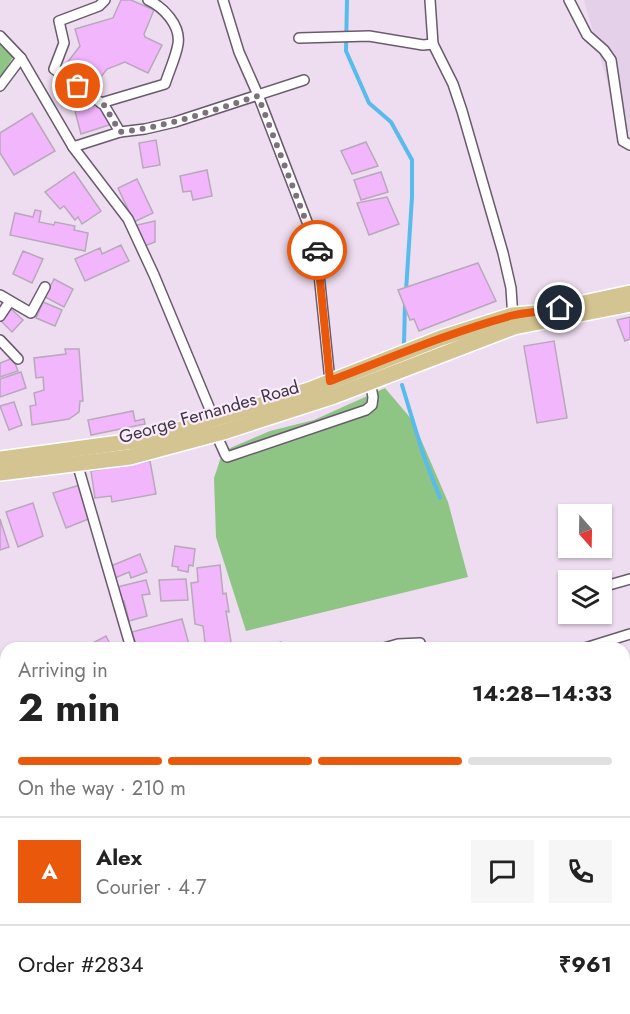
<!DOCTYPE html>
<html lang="en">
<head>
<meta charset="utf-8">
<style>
  body { margin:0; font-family:Jost,sans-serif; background:#f6f6f6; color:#222; height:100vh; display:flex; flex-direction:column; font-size:22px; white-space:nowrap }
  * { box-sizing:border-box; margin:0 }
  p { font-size:20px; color:#767676 }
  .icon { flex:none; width:33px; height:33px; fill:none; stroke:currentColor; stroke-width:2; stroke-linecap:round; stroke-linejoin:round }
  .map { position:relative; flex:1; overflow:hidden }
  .panel { position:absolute; left:0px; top:642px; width:630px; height:372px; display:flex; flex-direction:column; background:#fff; border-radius:18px 18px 0 0; box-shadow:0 2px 4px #0004 }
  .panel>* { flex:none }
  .needle { width:39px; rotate:160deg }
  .tools { position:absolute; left:558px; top:504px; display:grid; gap:12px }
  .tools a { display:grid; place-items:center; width:54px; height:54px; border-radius:0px; background:#fff; box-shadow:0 2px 4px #0004; font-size:30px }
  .pin { position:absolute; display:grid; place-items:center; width:51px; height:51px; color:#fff; margin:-26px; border:3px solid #fff; border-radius:50%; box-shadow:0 2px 6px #0007 }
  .courier { position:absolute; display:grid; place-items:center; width:60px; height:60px; margin:-30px; border:4px solid #ea580c; border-radius:50%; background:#fff; color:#222; box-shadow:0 2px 8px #0007 }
  .overview em { font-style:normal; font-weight:700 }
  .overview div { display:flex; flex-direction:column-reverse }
  .overview { display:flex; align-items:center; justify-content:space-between; height:102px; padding:0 18px }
  h1 { font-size:39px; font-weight:700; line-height:45px }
  .bar { display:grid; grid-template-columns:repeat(4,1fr); gap:9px 6px; align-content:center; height:72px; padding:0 18px }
  .bar i { height:8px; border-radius:4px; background:#e0e0e0 }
  .bar .on { background:#ea580c }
  .bar p { grid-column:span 4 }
  .line { display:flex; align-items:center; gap:15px; padding:0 18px; border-top:2px solid #e0e0e0 }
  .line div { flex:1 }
  .round { display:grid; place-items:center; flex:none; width:63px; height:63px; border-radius:0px; background:#f6f6f6 }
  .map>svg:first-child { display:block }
  .built { fill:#e5d0e9 }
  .green { fill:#8ec585 }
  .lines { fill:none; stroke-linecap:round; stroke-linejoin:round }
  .stream { stroke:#57bbeb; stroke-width:4 }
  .building { fill:#f2b6fd; stroke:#b8a8ba; stroke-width:1.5 }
  .street-casing { stroke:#695b6c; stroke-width:12 }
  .primary-casing { stroke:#fff; stroke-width:18 }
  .street { stroke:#fff; stroke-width:9 }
  .primary { stroke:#d4c491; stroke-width:15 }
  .done { stroke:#7c717d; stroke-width:6; stroke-dasharray:0 10.8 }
  .route { stroke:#ea580c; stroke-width:8 }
  .labels { text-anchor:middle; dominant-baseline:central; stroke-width:4.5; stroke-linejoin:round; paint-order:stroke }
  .street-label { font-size:18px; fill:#3e373f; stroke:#fbebfe }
</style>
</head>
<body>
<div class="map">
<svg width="630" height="1014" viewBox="0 0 630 1014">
  <rect width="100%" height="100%" fill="#eeddf0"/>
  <path class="built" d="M584,0H630V132L621,131Z"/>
  <g class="green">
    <path d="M0,44L14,55L0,80Z"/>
    <path d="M385,388L413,421L448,502L468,577L246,631L216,537L214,478L223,451L270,431L314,420Z"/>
  </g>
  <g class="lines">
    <g class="stream">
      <path d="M347,0L346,51L369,103L391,122L412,160V197L406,291"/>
      <path d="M404,343L405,304"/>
      <path d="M402,385L423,454L440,498"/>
    </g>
  </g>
  <g class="building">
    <path d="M121,0H131L154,10L144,34L145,37L162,45L148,73L125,62L107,69L91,90L63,68L80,46L75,29L113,18Z"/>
    <path d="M103,103L109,125L81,134L75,111Z"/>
    <path d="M32,113L55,151L14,175L0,153V133Z"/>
    <path d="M156,140L160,165L143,168L139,143Z"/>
    <path d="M366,142L378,166L352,174L341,151Z"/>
    <path d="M207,170L212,196L193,200L191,191L183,192L180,176Z"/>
    <path d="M74,172L101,211L82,224L78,217L75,220L64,206L60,209L45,192Z"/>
    <path d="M381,172L388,192L361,200L354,180Z"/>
    <path d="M137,179L153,213L134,222L118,188Z"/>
    <path d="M387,197L399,224L369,235L357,203Z"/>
    <path d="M35,210L41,211L39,222L54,225L55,222L75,226L74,230L88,233L85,251L10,235L15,213L33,217Z"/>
    <path d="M155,221V242L142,247L133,226Z"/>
    <path d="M121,245L129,261L85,281L75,259L100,248L102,254Z"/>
    <path d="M23,251L43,259L32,283L13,274Z"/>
    <path d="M478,263L496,301L419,331L414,319L410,320L398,290Z"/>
    <path d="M54,279L73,289L64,307L45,297Z"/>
    <path d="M43,302L62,310L55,326L36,318Z"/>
    <path d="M10,308L23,320L12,332L0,320Z"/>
    <path d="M630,317V339L625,341L617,320Z"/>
    <path d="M554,341L567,418L537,423L524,346Z"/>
    <path d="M65,349H79L83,401H80L79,412L69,419L32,425L30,406L36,405L34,393L44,390L43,377L36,378L34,358L66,354Z"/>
    <path d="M13,358L18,371L0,377V363Z"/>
    <path d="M21,372L26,388L0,397V379Z"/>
    <path d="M14,402L22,425L9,430L0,406Z"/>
    <path d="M133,411L135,421L144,419L145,424L91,435L88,420Z"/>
    <path d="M150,461L156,494L112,502L111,496L95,498L91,471Z"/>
    <path d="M80,485L91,518L66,528L53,493Z"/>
    <path d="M33,503L43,536L18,547L6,512Z"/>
    <path d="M0,519L9,547L0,550Z"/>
    <path d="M175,546L195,549L193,566L189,565L188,572L178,570V567L172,566Z"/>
    <path d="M140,554L147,572L131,578L129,572L115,578L111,566Z"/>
    <path d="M220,565L223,594L226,593L229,612L226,611L232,648H210L208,644L205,642L203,626L195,624L191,583L198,582L197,568Z"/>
    <path d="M186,579L188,600L161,601L159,580Z"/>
    <path d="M146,580L150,594L142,595L147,616L129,621L124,601L116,603L113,588Z"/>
    <path d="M182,619L190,648H137L132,632Z"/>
    <path d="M106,636L112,648H88L87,646Z"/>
    <path d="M281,642L283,648H265Z"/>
    <path d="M6,677V694L0,681Z"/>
    <path d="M0,738L6,756V759L0,761Z"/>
  </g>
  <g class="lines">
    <g class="street-casing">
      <g id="street">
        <path d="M105,0L99,6L59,21L64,43L54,69L104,105L120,132"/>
        <path d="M223,0L239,52L258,95L316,245L330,381"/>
        <path d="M430,0L433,44L453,84L462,111L503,253L511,288L513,319"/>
        <path d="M569,0L587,35L604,50L611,60L623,141L630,145"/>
        <path d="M0,36L21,58L73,147L128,219L154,275L214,419"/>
        <path d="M299,38L369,36L423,45L433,44"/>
        <path d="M0,86L21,58"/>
        <path d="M101,103L165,84C169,71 176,57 178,44C181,25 163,7 148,0"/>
        <path d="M73,147L120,132L145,129L175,122L304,80"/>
        <path d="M0,295L31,313L45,287"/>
        <path d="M0,316L10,301"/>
        <path d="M0,340L18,359"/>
        <path d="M216,434L225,454L227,457L230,456L366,410L372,405L373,397L370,382"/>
        <path d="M77,463L131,648"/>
        <path d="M602,587L630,579"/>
        <path d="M384,648L398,644L420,643L422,648"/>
        <path d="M585,648L630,634"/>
        <path d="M0,940L6,939"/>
        <path d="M137,1008V1014"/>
        <path d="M428,1008L429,1014"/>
      </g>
    </g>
    <g class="primary-casing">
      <g id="primary">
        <path d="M0,459L149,439L309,390L441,338L513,315L537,313L630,293"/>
        <path d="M0,473L130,457L223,432L334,396L514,327L630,304"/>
      </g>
    </g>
    <use href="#street" class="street"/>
    <use href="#primary" class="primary"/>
  </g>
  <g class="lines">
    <path class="done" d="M78,86L104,105L120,132C168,127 213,110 258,96L317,250"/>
    <path class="route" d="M317,250L330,381C390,358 448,333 510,316C524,312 544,312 560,308"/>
  </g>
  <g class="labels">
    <g class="street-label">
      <text transform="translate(209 412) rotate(-16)">George Fernandes Road</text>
    </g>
  </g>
</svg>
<div class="tools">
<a><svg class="needle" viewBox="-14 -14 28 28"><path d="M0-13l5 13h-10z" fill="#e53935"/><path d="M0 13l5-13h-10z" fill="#767676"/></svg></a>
<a><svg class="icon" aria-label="layers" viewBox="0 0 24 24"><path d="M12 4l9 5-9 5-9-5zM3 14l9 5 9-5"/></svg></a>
</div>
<div class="pin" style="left:78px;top:86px;background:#ea580c"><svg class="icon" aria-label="bag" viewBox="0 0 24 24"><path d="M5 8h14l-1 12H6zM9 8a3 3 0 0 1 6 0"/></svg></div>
<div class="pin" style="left:560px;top:308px;background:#1f2937"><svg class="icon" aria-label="home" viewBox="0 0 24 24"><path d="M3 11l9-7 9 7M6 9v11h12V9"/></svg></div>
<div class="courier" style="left:317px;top:250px"><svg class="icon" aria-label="car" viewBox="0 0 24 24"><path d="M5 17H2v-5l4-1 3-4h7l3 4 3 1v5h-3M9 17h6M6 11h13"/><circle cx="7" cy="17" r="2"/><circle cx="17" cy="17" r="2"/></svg></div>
<section class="panel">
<div class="overview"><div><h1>2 min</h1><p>Arriving in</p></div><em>14:28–14:33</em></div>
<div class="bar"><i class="on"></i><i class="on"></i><i class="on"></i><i></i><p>On the way · 210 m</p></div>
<div class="line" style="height:108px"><b class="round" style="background:#ea580c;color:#fff">A</b><div><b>Alex</b><p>Courier · 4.7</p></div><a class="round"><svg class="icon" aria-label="chat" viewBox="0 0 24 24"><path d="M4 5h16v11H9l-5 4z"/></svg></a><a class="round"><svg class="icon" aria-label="phone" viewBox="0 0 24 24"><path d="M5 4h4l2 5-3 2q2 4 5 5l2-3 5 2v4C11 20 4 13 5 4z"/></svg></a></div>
<div class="line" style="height:78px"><div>Order #2834</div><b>₹961</b></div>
</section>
</div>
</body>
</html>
